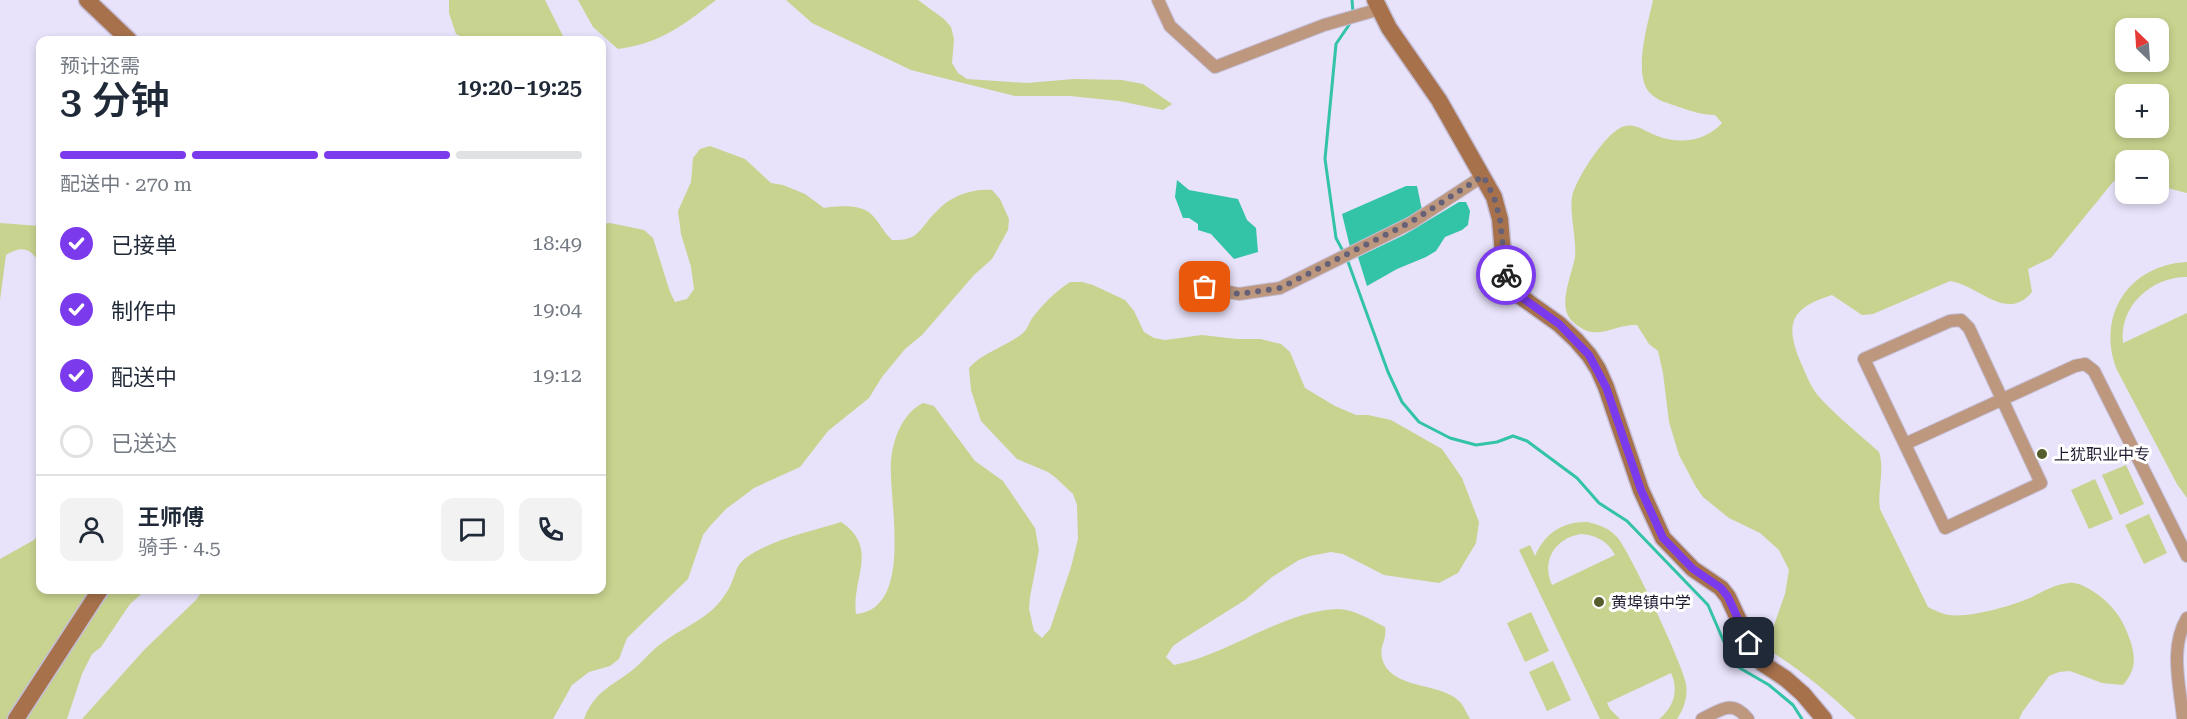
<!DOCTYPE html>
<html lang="zh">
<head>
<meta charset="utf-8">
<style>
  body { margin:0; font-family:"Roboto Serif","Noto Sans SC",serif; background:#f2f2f3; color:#1f2937; height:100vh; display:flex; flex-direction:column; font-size:22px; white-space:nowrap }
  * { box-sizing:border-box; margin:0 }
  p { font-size:20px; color:#747a83 }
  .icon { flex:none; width:33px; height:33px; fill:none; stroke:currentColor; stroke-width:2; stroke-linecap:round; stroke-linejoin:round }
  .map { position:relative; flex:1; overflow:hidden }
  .details { position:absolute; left:36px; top:36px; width:570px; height:558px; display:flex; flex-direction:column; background:#fff; border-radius:12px; box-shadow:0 3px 9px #0003 }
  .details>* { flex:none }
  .needle { width:39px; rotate:335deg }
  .controls { position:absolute; left:2115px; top:18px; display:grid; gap:12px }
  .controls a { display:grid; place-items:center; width:54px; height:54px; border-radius:12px; background:#fff; box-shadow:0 3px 9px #0003; font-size:30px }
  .pin { position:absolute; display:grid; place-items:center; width:51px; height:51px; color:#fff; margin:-26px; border-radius:12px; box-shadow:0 3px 9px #0006 }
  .courier { position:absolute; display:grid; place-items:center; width:60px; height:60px; margin:-30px; border:4px solid #7c3aed; border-radius:50%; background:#fff; color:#222; box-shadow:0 2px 8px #0007 }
  .summary em { font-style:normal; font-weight:600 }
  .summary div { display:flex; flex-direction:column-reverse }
  .summary { display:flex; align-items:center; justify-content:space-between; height:102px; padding:0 24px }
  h1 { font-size:39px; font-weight:600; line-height:45px }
  .bar { display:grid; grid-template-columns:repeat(4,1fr); gap:9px 6px; align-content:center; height:72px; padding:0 24px }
  .bar i { height:8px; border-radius:4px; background:#e0e1e3 }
  .bar .active { background:#7c3aed }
  .bar p { grid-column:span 4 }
  .line { display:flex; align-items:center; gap:15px; padding:0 24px; border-top:2px solid #e0e1e3 }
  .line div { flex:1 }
  .round { display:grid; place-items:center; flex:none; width:63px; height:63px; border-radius:12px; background:#f2f2f3 }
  ol { padding:0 24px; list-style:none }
  li { display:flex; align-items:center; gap:18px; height:66px }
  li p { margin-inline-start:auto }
  li .icon { padding:6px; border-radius:50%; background:#7c3aed; color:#fff; stroke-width:4 }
  li:last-child { color:#747a83 }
  li i { width:33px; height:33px; border:3px solid #e0e1e3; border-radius:50% }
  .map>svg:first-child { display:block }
  .green { fill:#c8d38f; fill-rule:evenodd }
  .water { fill:#33c3a7 }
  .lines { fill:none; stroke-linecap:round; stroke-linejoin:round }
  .stream { stroke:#33c3a7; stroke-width:3 }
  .street-casing { stroke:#c4bed6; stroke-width:14 }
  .secondary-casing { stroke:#c4bed6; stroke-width:19 }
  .street { stroke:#bd987f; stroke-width:12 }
  .secondary { stroke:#a6714b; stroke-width:16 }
  .done { stroke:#676177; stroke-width:6; stroke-dasharray:0 10.8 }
  .route { stroke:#7c3aed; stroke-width:8 }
  .poi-dot { fill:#565d2c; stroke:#fff; stroke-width:2 }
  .labels { text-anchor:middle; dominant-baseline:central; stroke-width:6; stroke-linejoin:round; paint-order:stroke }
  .poi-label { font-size:16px; fill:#211b30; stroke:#fff; text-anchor:start }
</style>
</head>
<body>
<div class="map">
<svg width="2187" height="719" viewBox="0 0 2187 719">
  <rect width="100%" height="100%" fill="#e8e2fa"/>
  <g class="green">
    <path d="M449,0H545L565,40H468L456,34L449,13Z"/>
    <path d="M578,0H716C682,26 661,43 618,49L593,27Z"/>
    <path d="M786,0H918L944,19L951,27L954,39L952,63L958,73L967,79L1027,83L1074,79L1122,80L1143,84L1172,104L1163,110L1119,101L1070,96H1015L911,70L812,23Z"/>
    <path d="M1653,0H2187V193L2159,186L2158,160H2126L2125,176L2113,182L2051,258L2028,269L2032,292C2007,323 1978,285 1950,281L1873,314L1862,315L1832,295C1791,308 1784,323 1801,363C1807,376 1811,389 1821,399C1839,418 1860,435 1879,452C1885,471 1877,490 1880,509L1928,607C1934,610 1942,614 1949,615C1970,618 2011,606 2030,598C2042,592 2055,584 2069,583C2082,581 2106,599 2114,610C2122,619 2127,631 2131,643C2136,660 2135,671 2123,685L2102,683L2070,671L2059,672L2049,676L2023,711L2019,719H1856C1828,692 1800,669 1767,649L1766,638L1773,628L1785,594L1789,570L1779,550L1760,533L1729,518L1703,497L1696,487L1679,455L1669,422L1663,373L1658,351L1649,344L1637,325C1611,324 1598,344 1573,322C1556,307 1572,275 1575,257C1577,239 1568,208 1573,193C1578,176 1607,130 1625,126C1635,123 1647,132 1655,135C1678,145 1705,142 1722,123L1715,115C1702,115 1691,111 1679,107C1668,103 1657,101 1649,92C1633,72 1648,24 1653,0ZM2126,28H2158V62H2126ZM2126,94H2158V128H2126Z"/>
    <path d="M710,146L745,159L771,183L783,185L805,194L824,208C837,206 860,204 871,214C879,221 883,232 892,240C900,240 908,240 915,235C923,229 929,218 937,211C950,196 973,188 992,190L1000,199L1009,219L1008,230L992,259L974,275L922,335L905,349L882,377L869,398L828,431L800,467L754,488L726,509L710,526L703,535L688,579L627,638L619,659L610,666L589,672L572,685L553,719H82L145,649L196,600L203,590H602V224L610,223L644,230L653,238L670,292L675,302L687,299L694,289L691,267L681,234L678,211L691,182L693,158L700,149Z"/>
    <path d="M0,223L40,226V265C32,248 22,245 6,255L0,300Z"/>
    <path d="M2187,262V277C2151,277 2119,306 2123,343L2187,313V498L2177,484L2117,370C2096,315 2129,265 2187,262Z"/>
    <path d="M1070,282H1082L1093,285L1125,300L1134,311L1144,332L1154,338L1165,340L1202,335L1237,339H1260L1281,344L1290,352L1305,388L1335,406L1356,415H1368L1391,420L1442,449L1462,478L1479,522L1476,543L1458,573L1439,583L1384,575L1343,554L1331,552L1310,556L1299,560L1272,577L1245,600L1183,639L1173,646L1166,657L1174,665C1230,654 1280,612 1337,609C1354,609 1371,620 1385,627C1387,641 1379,646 1382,658C1390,691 1442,681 1461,703C1464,707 1467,714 1470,719H584C595,690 613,686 635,668C644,660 652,650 662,643C678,631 697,623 712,610C720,603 727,593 731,584C736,573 736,564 747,557C775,538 810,532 841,522C880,548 851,579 856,614C915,609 888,498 891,461C893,438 903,413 923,403L934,406L975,461L1003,481L1035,528L1039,550L1030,597L1029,609L1034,631L1042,638L1050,629L1071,567L1078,539L1077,505L1073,494L1056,478L1048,472L1017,459L981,421L971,390L969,368C983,352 1006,347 1023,333C1028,329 1029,322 1033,317C1044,303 1055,292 1070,282Z"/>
    <path d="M2126,465L2144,504L2120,515L2102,475Z"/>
    <path d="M2095,479L2113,519L2089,529L2071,490Z"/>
    <path d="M2149,514L2167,553L2144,564L2125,525Z"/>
    <path d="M1588,522C1599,525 1609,528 1617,537C1628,548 1684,667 1686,684C1688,696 1684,709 1677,719H1659C1674,707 1679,690 1671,673L1607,703L1610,709L1620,719H1600L1519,550L1530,545L1535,556C1545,533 1563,521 1588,522ZM1581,534C1596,535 1608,541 1615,555L1552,585C1541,561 1555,538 1581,534Z"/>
    <path d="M40,533V590H146L130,604L101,647L92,654L82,674L67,719H0V559L34,540Z"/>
    <path d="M1531,612L1549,651L1525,662L1507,623Z"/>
    <path d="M1553,661L1571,700L1547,711L1529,672Z"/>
  </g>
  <g class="water">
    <path d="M1177,180L1189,190L1238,199L1247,220L1256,228L1258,252L1234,259L1211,234L1198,230V224L1189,218H1183L1175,197Z"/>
    <path d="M1406,186H1417L1422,210L1350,247L1342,214Z"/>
    <path d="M1459,202H1466L1470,211L1468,225L1462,230L1445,237L1436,251L1426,257L1397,269L1367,286L1358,257L1404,235Z"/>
  </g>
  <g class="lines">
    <g class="stream">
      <path d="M1352,0L1353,13"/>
      <path d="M1344,253L1336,238L1325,159L1336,44L1351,22"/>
      <path d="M1347,259L1388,372L1402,402L1419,422L1450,438L1476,445L1497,442L1513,436L1527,441L1577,478L1599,503L1627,521L1708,605L1727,649L1738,667L1769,685L1793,705L1802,719"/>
    </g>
    <g class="street-casing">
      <g id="street">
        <path d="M1158,0L1170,26L1215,67L1324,25L1380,9"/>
        <path d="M1189,284L1239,294L1280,288L1411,223L1483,176"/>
        <path d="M1961,320L1969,328L2041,483L1945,528L1864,359L1950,321Z"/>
        <path d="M1905,444L2075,366L2085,364L2094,371L2187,556"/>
        <path d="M1702,719C1721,710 1732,699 1748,719"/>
        <path d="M2183,719C2180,686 2169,648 2187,618"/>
      </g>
    </g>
    <g class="secondary-casing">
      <g id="secondary">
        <path d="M87,0L129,40"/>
        <path d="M1375,0L1389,28L1439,100L1494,197L1500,219L1504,265L1510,286L1517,294L1559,324L1576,340L1589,355L1598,369L1606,387L1641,490L1663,538L1693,569L1721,588L1728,597L1755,655L1762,663L1786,679L1803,694L1824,719"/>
        <path d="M16,719L100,590"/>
      </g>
    </g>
    <use href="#street" class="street"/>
    <use href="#secondary" class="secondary"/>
  </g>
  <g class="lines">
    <path class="done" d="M1205,287L1239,294L1280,288L1411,222L1483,176L1494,197L1500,219L1506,275"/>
    <path class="route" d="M1506,275L1517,294L1559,324L1589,355L1606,387L1641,490L1663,538L1693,569L1721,588L1728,597L1749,643"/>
  </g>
  <g class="poi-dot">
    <circle cx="2042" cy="454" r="6"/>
    <circle cx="1599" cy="602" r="6"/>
  </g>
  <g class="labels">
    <g class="poi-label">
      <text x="2054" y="454">上犹职业中专</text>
      <text x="1611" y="602">黄埠镇中学</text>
    </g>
  </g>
</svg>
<div class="controls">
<a><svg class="needle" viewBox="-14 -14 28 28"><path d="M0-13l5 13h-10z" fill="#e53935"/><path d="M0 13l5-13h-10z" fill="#747a83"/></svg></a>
<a>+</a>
<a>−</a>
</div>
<div class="pin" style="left:1205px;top:287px;background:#ea580c"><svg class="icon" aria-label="bag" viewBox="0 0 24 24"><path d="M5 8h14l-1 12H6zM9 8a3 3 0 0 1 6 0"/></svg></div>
<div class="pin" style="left:1749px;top:643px;background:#1f2937"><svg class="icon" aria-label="home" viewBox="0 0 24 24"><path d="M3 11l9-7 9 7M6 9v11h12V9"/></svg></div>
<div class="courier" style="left:1506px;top:275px"><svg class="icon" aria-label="bike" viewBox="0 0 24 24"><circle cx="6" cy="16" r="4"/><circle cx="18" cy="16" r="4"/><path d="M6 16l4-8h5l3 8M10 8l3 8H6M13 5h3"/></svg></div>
<section class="details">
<div class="summary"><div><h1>3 分钟</h1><p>预计还需</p></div><em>19:20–19:25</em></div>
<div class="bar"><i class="active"></i><i class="active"></i><i class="active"></i><i></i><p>配送中 · 270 m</p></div>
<ol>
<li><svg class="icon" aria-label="check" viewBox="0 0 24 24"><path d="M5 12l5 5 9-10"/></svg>已接单<p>18:49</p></li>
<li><svg class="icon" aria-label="check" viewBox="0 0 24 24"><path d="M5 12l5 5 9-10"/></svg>制作中<p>19:04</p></li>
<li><svg class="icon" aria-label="check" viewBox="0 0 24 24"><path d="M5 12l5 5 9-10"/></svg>配送中<p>19:12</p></li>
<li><i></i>已送达</li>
</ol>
<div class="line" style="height:108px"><a class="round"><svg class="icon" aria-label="person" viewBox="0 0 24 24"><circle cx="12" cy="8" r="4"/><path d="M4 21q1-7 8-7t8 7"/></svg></a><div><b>王师傅</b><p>骑手 · 4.5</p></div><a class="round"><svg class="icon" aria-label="chat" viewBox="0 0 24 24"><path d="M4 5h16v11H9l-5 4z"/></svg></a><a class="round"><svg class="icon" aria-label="phone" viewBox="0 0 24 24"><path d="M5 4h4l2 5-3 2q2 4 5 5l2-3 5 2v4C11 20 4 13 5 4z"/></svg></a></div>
</section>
</div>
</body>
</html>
